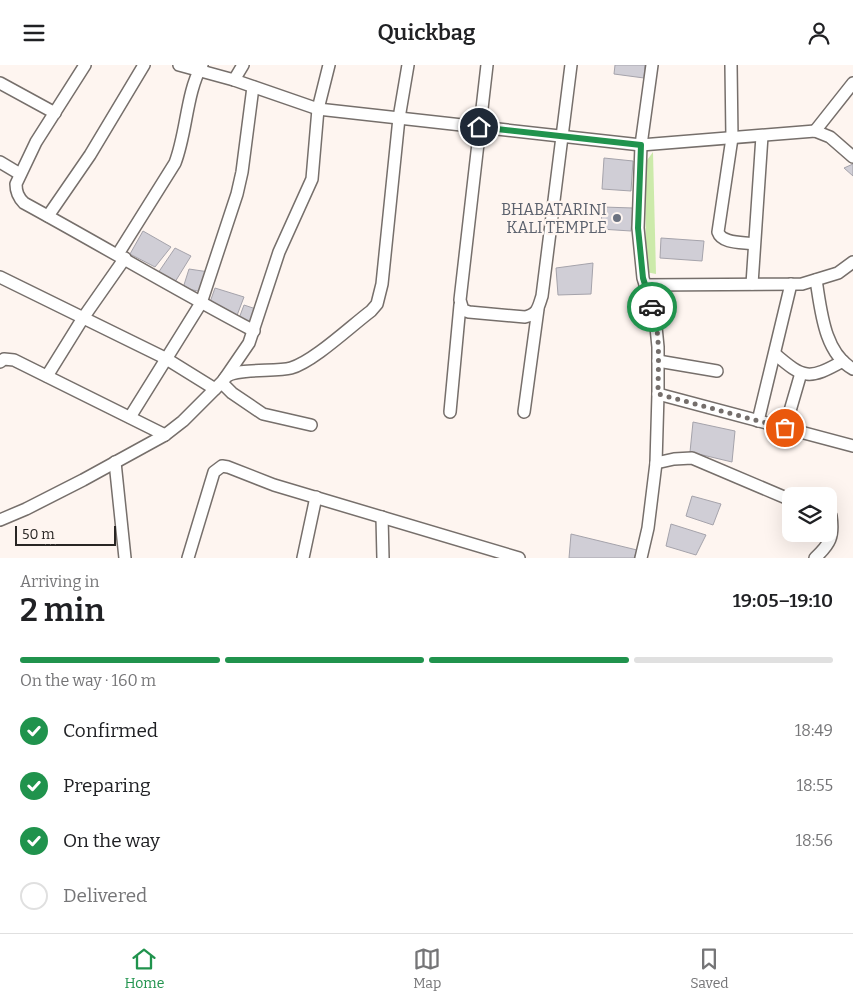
<!DOCTYPE html>
<html lang="en">
<head>
<meta charset="utf-8">
<style>
  body { margin:0; font-family:Bitter,serif; background:#f2f2f2; color:#202124; height:100vh; display:flex; flex-direction:column; font-size:19px; white-space:nowrap }
  * { box-sizing:border-box; margin:0 }
  p { font-size:16px; color:#757577 }
  .icon { flex:none; width:28px; height:28px; fill:none; stroke:currentColor; stroke-width:2; stroke-linecap:round; stroke-linejoin:round }
  .map { position:relative; height:493px; overflow:hidden }
  .side { display:flex; flex-direction:column; background:#fff; flex:1 }
  .side>* { flex:none }
  .controls { position:absolute; left:782px; top:422px; display:grid; gap:10px }
  .controls a { display:grid; place-items:center; width:55px; height:55px; border-radius:10px; background:#fff; box-shadow:0 5px 20px #0002; font-size:25px }
  .scale { position:absolute; left:15px; bottom:12px; width:101px; box-sizing:border-box; padding-left:5px; border:2px solid #292624; border-top:0; font-size:14px; line-height:18px; white-space:nowrap; color:#292624; -webkit-text-stroke:4px #fef5f0; paint-order:stroke }
  .pin { position:absolute; display:grid; place-items:center; width:42px; height:42px; color:#fff; margin:-21px; border:2px solid #fff; border-radius:50%; box-shadow:0 1px 5px #0007 }
  .courier { position:absolute; display:grid; place-items:center; width:50px; height:50px; margin:-25px; border:4px solid #20934d; border-radius:50%; background:#fff; color:#222; box-shadow:0 1px 6px #0007 }
  .overview em { font-style:normal; font-weight:600 }
  .overview div { display:flex; flex-direction:column-reverse }
  .overview { display:flex; align-items:center; justify-content:space-between; height:85px; padding:0 20px }
  h1 { font-size:32px; font-weight:600; line-height:38px }
  .bar { display:grid; grid-template-columns:repeat(4,1fr); gap:8px 5px; align-content:center; height:60px; padding:0 20px }
  .bar i { height:6px; border-radius:4px; background:#e0e0e0 }
  .bar .selected { background:#20934d }
  .bar p { grid-column:span 4 }
  ol { padding:0 20px; list-style:none }
  li { display:flex; align-items:center; gap:15px; height:55px }
  li p { margin-inline-start:auto }
  li .icon { padding:5px; border-radius:50%; background:#20934d; color:#fff; stroke-width:4 }
  li:last-child { color:#757577 }
  li i { width:28px; height:28px; border:2px solid #e0e0e0; border-radius:50% }
  header { display:flex; justify-content:space-between; align-items:center; height:65px; padding:0 20px; background:#fff; font-size:22px; font-weight:600 }
  .dock { display:flex; justify-content:space-around; align-items:center; height:70px; border-top:1px solid #e0e0e0; background:#fff; font-size:14px; color:#757577 }
  .dock a { display:grid; justify-items:center; gap:2px }
  .dock .selected { color:#20934d }
  .map>svg:first-child { display:block }
  .green { fill:#cceaaa }
  .building { fill:#d0ced6; stroke:#a5a3ab }
  .lines { fill:none; stroke-linecap:round; stroke-linejoin:round }
  .minor-casing { stroke:#766f6b; stroke-width:14 }
  .minor { stroke:#fff; stroke-width:11 }
  .done { stroke:#746e6b; stroke-width:5; stroke-dasharray:0 9 }
  .route { stroke:#20934d; stroke-width:6 }
  .worship-dot { fill:#6b7280; stroke:#fef5f0; stroke-width:2 }
  .labels { text-anchor:middle; dominant-baseline:central; stroke-width:4.5; stroke-linejoin:round; paint-order:stroke }
  .worship-label { font-size:16px; fill:#5b616d; stroke:#fef5f0; text-anchor:end }
</style>
</head>
<body>
<header><svg class="icon" aria-label="menu" viewBox="0 0 24 24"><path d="M4 6h16M4 12h16M4 18h16"/></svg>Quickbag<svg class="icon" aria-label="person" viewBox="0 0 24 24"><circle cx="12" cy="8" r="4"/><path d="M4 21q1-7 8-7t8 7"/></svg></header>
<div class="map">
<svg width="853" height="493" viewBox="0 0 853 493">
  <rect width="100%" height="100%" fill="#fef5f0"/>
  <path class="green" d="M653,87L656,209L646,207L645,98Z"/>
  <g class="building">
    <path d="M615,0H645L644,13L614,9Z"/>
    <path d="M604,93L633,96L631,126L602,124Z"/>
    <path d="M853,99V111L844,103Z"/>
    <path d="M603,142L633,143L631,166L600,164Z"/>
    <path d="M143,166L171,182L155,202L130,189Z"/>
    <path d="M661,173L704,176L702,196L660,193Z"/>
    <path d="M175,183L191,191L175,217L158,208Z"/>
    <path d="M593,198L591,229L558,230L556,203Z"/>
    <path d="M189,204L209,207L203,227L183,223Z"/>
    <path d="M215,223L244,232L236,253L209,240Z"/>
    <path d="M244,240L259,245L253,263L238,256Z"/>
    <path d="M693,357L735,366L732,397L690,387Z"/>
    <path d="M692,431L721,439L713,460L686,451Z"/>
    <path d="M671,459L706,470L696,490L666,481Z"/>
    <path d="M571,469L637,485L634,493H569Z"/>
  </g>
  <g class="lines">
    <g class="minor-casing">
      <g id="minor">
        <path d="M85,0L36,77L16,119C16,127 18,132 24,138C101,180 176,225 254,266"/>
        <path d="M179,0L234,15L318,44L641,80L815,66L830,72L853,92"/>
        <path d="M487,0L460,235L463,245L469,247L525,252C538,249 538,243 542,231L571,0"/>
        <path d="M731,0L732,73L718,167C722,179 743,177 754,179"/>
        <path d="M234,15L243,0"/>
        <path d="M0,18L55,48"/>
        <path d="M815,66L853,18"/>
        <path d="M0,97L20,109"/>
        <path d="M48,151L90,90L144,0"/>
        <path d="M118,189L175,98C187,67 186,28 202,0"/>
        <path d="M0,212L165,293L215,324"/>
        <path d="M816,215C821,245 824,288 853,304"/>
        <path d="M752,219L762,71"/>
        <path d="M645,220L802,219L838,208L853,197"/>
        <path d="M775,289C804,314 809,315 843,296"/>
        <path d="M658,296L717,306"/>
        <path d="M0,297L4,294L14,295L165,370"/>
        <path d="M47,311L83,253L125,193"/>
        <path d="M658,329L853,381"/>
        <path d="M450,347L460,240"/>
        <path d="M524,347L538,244"/>
        <path d="M130,352L201,238L237,129L242,107L253,22"/>
        <path d="M758,356L791,219"/>
        <path d="M311,360L263,349L232,328L222,318C223,316 224,314 226,312C235,303 276,307 291,303C313,297 351,261 371,246L377,239L382,219L399,53L408,0"/>
        <path d="M785,363L801,308"/>
        <path d="M115,397L125,493"/>
        <path d="M656,398L674,394L692,393L791,435"/>
        <path d="M382,452L383,493"/>
        <path d="M0,455L26,444L83,415L165,370L183,356L223,316L249,278L279,187L312,114L318,44L329,0"/>
        <path d="M188,493L214,407L222,401L228,402L274,420L519,493"/>
        <path d="M303,493L316,432"/>
        <path d="M641,493L648,463L656,398L658,329V282L655,252L643,213L638,163L641,80L652,0"/>
        <path d="M815,493C830,479 834,472 831,451L829,450"/>
      </g>
    </g>
    <use href="#minor" class="minor"/>
  </g>
  <g class="lines">
    <path class="done" d="M652,242C661,269 658,301 658,329L785,363"/>
    <path class="route" d="M479,62L641,80L638,163L643,213L652,242"/>
  </g>
  <circle class="worship-dot" cx="617" cy="153" r="5"/>
  <g class="labels">
    <g class="worship-label">
      <text x="607" y="144">BHABATARINI<tspan x="607" dy="18">KALI TEMPLE</tspan></text>
    </g>
  </g>
</svg>
<div class="controls">
<a><svg class="icon" aria-label="layers" viewBox="0 0 24 24"><path d="M12 4l9 5-9 5-9-5zM3 14l9 5 9-5"/></svg></a>
</div>
<div class="scale">50 m</div>
<div class="pin" style="left:785px;top:363px;background:#ea580c"><svg class="icon" aria-label="bag" viewBox="0 0 24 24"><path d="M5 8h14l-1 12H6zM9 8a3 3 0 0 1 6 0"/></svg></div>
<div class="pin" style="left:479px;top:62px;background:#1f2937"><svg class="icon" aria-label="home" viewBox="0 0 24 24"><path d="M3 11l9-7 9 7M6 9v11h12V9"/></svg></div>
<div class="courier" style="left:652px;top:242px"><svg class="icon" aria-label="car" viewBox="0 0 24 24"><path d="M5 17H2v-5l4-1 3-4h7l3 4 3 1v5h-3M9 17h6M6 11h13"/><circle cx="7" cy="17" r="2"/><circle cx="17" cy="17" r="2"/></svg></div>
</div>
<section class="side">
<div class="overview"><div><h1>2 min</h1><p>Arriving in</p></div><em>19:05–19:10</em></div>
<div class="bar"><i class="selected"></i><i class="selected"></i><i class="selected"></i><i></i><p>On the way · 160 m</p></div>
<ol>
<li><svg class="icon" aria-label="check" viewBox="0 0 24 24"><path d="M5 12l5 5 9-10"/></svg>Confirmed<p>18:49</p></li>
<li><svg class="icon" aria-label="check" viewBox="0 0 24 24"><path d="M5 12l5 5 9-10"/></svg>Preparing<p>18:55</p></li>
<li><svg class="icon" aria-label="check" viewBox="0 0 24 24"><path d="M5 12l5 5 9-10"/></svg>On the way<p>18:56</p></li>
<li><i></i>Delivered</li>
</ol>
</section>
<nav class="dock">
<a class="selected"><svg class="icon" aria-label="home" viewBox="0 0 24 24"><path d="M3 11l9-7 9 7M6 9v11h12V9"/></svg>Home</a>
<a><svg class="icon" aria-label="map" viewBox="0 0 24 24"><path d="M3 6l6-2 6 2 6-2v14l-6 2-6-2-6 2zM9 4v14M15 6v14"/></svg>Map</a>
<a><svg class="icon" aria-label="saved" viewBox="0 0 24 24"><path d="M7 4h10v16l-5-4-5 4z"/></svg>Saved</a>
</nav>
</body>
</html>
